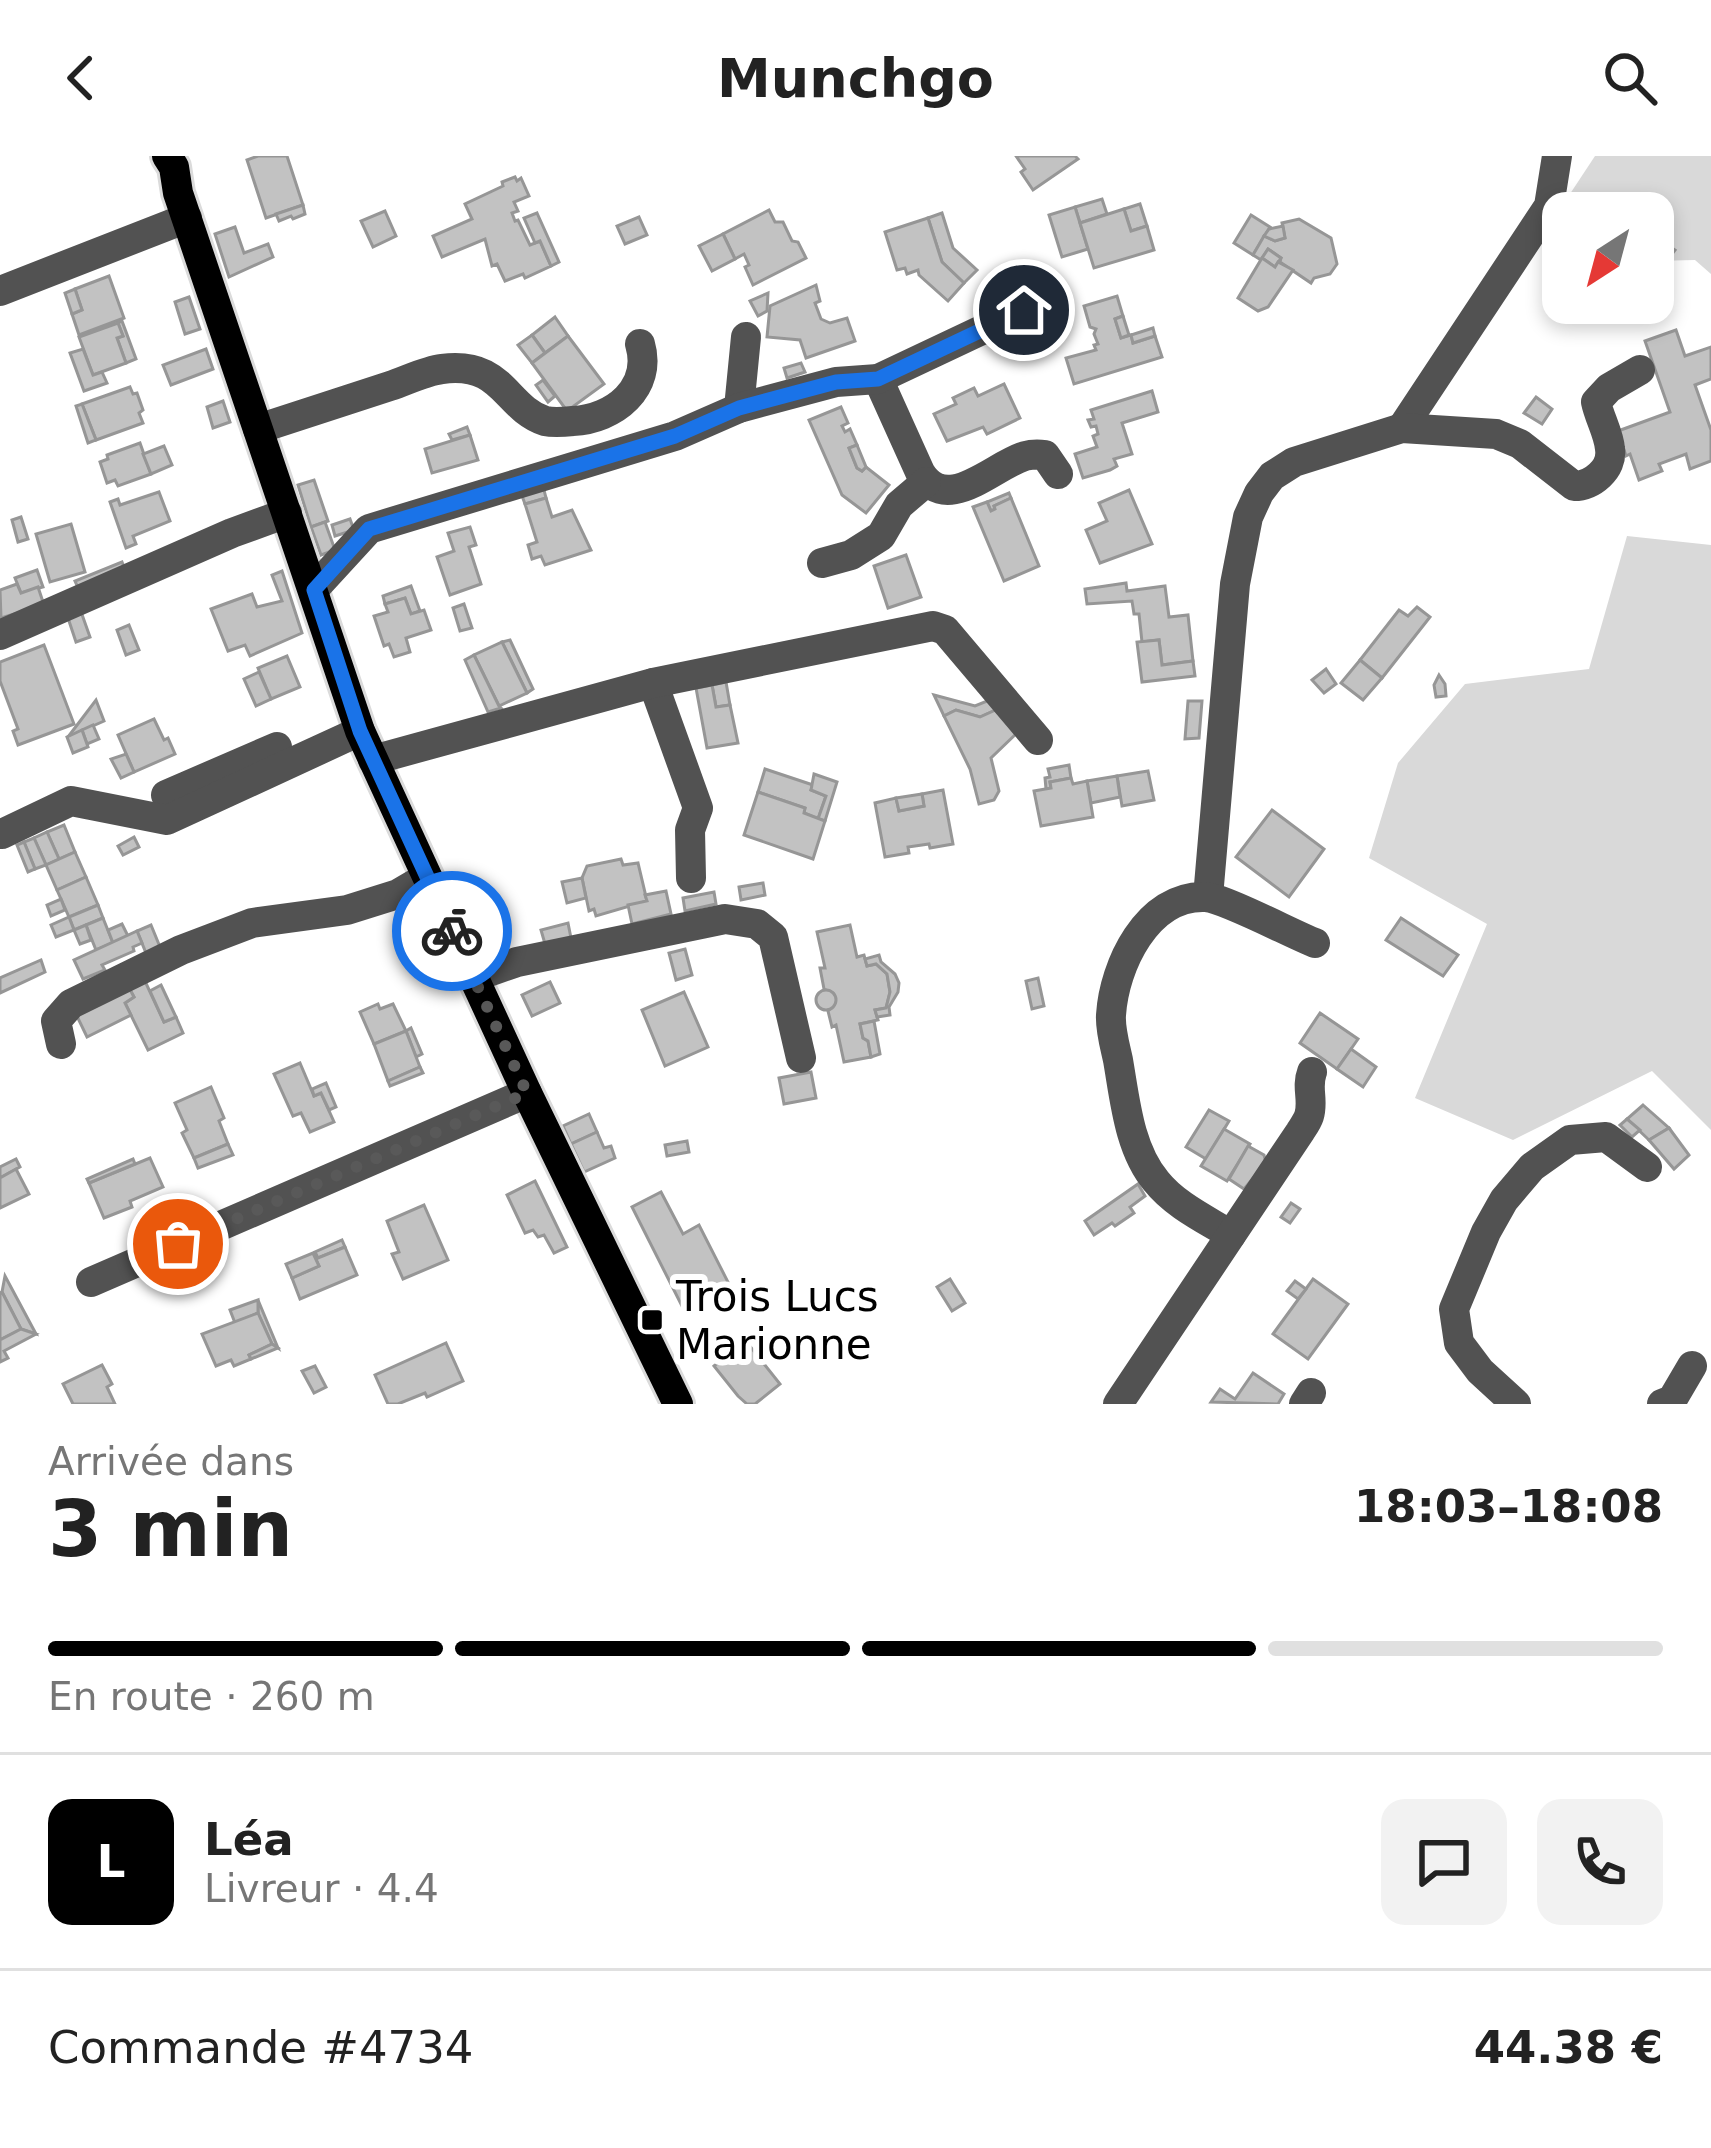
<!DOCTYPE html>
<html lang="fr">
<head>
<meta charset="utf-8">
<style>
  body { margin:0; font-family:"DejaVu Sans",sans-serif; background:#f2f2f2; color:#222; height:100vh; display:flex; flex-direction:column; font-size:45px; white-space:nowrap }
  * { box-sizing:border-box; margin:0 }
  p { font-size:39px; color:#767676 }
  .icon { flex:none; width:66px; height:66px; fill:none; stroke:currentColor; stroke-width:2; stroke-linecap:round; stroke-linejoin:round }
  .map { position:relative; height:1248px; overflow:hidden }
  .sheet { display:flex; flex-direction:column; background:#fff; flex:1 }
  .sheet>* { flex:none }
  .needle { width:78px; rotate:216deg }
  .controls { position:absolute; left:1542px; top:36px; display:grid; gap:24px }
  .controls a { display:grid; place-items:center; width:132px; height:132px; border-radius:24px; background:#fff; box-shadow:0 6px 18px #0003; font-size:60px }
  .pin { position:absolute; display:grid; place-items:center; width:102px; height:102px; color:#fff; margin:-51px; border:6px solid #fff; border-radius:50%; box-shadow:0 3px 12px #0007 }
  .courier { position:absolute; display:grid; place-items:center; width:120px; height:120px; margin:-60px; border:9px solid #1a73e8; border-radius:50%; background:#fff; color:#222; box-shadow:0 3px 15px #0007 }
  .headline em { font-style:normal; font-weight:800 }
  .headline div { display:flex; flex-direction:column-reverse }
  .headline { display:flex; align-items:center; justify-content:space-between; height:204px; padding:0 48px }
  h1 { font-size:78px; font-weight:800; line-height:90px }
  .bar { display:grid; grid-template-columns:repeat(4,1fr); gap:18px 12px; align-content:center; height:144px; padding:0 48px }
  .bar i { height:15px; border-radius:9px; background:#e0e0e0 }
  .bar .active { background:#000 }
  .bar p { grid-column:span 4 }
  .line { display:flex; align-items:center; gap:30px; padding:0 48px; border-top:3px solid #e0e0e0 }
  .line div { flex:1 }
  .round { display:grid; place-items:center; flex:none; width:126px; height:126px; border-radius:24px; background:#f2f2f2 }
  header { display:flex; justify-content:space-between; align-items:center; height:156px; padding:0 48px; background:#fff; font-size:54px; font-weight:800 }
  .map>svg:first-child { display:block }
  .green { fill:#d9d9d9 }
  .building { fill:#c2c2c2; stroke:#969696; stroke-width:3 }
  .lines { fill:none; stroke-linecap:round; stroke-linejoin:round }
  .major-casing { stroke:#dbdbdb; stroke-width:36 }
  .minor { stroke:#525252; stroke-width:30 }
  .major { stroke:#000; stroke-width:30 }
  .done { stroke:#595959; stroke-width:12; stroke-dasharray:0 21.6 }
  .route { stroke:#1a73e8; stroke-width:15 }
  .poi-dot { fill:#000; stroke:#fff; stroke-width:4.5 }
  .labels { text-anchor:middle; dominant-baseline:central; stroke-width:12; stroke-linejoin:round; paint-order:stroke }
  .poi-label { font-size:42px; fill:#000; stroke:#fff; text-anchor:start }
</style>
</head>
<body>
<header><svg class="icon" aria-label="back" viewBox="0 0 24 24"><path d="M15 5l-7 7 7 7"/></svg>Munchgo<svg class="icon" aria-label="search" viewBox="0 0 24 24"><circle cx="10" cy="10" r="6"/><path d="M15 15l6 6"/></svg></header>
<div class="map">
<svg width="1711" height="1248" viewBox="0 0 1711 1248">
  <rect width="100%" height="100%" fill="#fff"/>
  <g class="green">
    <path d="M1595,0H1711V118L1695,104L1653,105V57H1566L1564,47Z"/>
    <path d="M1627,380L1711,389V974L1652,915L1513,984L1415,942L1487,768L1369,702L1398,607L1465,528L1589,513Z"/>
  </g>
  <g class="building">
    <path d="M258,0H287L303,49L266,62L247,4Z"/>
    <path d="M1016,0H1075L1078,3L1033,34L1021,16L1025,13Z"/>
    <path d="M515,21L517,25L521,22L529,40L514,46L518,55L512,57L515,65L518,64L530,89L540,85L551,110L525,122L523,118L505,125L497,108L492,110L485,83L442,101L433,80L472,63L465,48L503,30L502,26Z"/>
    <path d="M1102,43L1107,58L1080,67L1075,51Z"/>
    <path d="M1140,48L1147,70L1131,75L1124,53Z"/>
    <path d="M303,49L305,58L293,63L291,60L279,65L276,58Z"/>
    <path d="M1075,51L1088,93L1062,101L1049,59Z"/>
    <path d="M1124,53L1131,75L1147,70L1154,94L1094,112L1080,67Z"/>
    <path d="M769,54L775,66H783L792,85L798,86L806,102L753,129L745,111L749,109L744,98L735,103L723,78Z"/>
    <path d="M385,55L396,80L373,91L361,65Z"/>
    <path d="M537,57L559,106L551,110L540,85L535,87L524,62Z"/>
    <path d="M942,57L953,92L977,114L964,127L942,106L928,62Z"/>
    <path d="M1251,59L1270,71L1253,99L1234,87Z"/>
    <path d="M639,61L647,79L625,88L617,70Z"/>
    <path d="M928,62L942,106L964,127L948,145L919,119L918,114L907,118L905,112L897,114L885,76Z"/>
    <path d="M1299,63L1331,82L1337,108L1330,118L1314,122L1311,127L1280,106L1281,102L1268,93L1261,104L1253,99L1264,80L1275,85L1285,82L1282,67Z"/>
    <path d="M1283,70L1285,82L1275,85L1264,80L1269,73Z"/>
    <path d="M235,71L244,97L268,88L273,101L229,121L215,78Z"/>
    <path d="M723,78L735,103L712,115L699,90Z"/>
    <path d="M1662,85L1675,94L1666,106L1653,98Z"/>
    <path d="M1268,93L1281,102L1275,111L1262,102Z"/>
    <path d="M1262,102L1275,111L1278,106L1293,114L1268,151L1258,155L1238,142Z"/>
    <path d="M109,120L124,162L79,179L72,158L82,154L75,133Z"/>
    <path d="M816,129L820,145L815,147L821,163L830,167L847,162L855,185L806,202L800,184L767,181L770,150Z"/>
    <path d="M75,133L82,154L72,158L65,137Z"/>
    <path d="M768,137L767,155L758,160L750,145Z"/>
    <path d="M1117,140L1123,160L1115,163L1121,182L1131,179L1133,187L1155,180L1162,201L1074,228L1066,202L1096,194L1094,189L1098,188L1094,178L1096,173L1090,171L1084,150Z"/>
    <path d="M189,141L200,173L185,178L175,146Z"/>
    <path d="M1123,160L1129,179L1121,182L1115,163Z"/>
    <path d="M555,161L568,180L545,197L532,179Z"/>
    <path d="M122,165L136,203L126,207L117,182L123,180L118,167Z"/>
    <path d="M118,167L123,180L117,182L126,207L93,219L79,181Z"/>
    <path d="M1153,172L1155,180L1133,187L1131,179Z"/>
    <path d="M1676,174L1685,200L1711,191V223L1695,229L1711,274V305L1690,313L1686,298L1659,308L1662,315L1639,324L1630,298L1626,300L1618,275L1670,256L1645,185Z"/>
    <path d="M532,179L545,197L532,207L518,189Z"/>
    <path d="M568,180L604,228L567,255L532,207Z"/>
    <path d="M83,193L93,219L102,216L107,227L84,235L70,197Z"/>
    <path d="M206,193L213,213L171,229L163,209Z"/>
    <path d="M801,207L805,216L787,222L784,212Z"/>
    <path d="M543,224L555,240L548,246L536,229Z"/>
    <path d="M1004,228L1020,262L987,278L983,271L947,285L934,258L956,248L953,242L974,232L978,240Z"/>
    <path d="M130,231L133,238L137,237L143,254L139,257L143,267L96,284L82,248Z"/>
    <path d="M1152,235L1158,256L1122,267L1132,298L1114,303L1117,310L1110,314L1083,322L1075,298L1097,291L1093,280L1098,278L1096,270L1091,271L1088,264L1094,263L1091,254Z"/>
    <path d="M1536,241L1552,253L1542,268L1524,257Z"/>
    <path d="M223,245L230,266L213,272L207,251Z"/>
    <path d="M82,248L96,284L88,287L76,250Z"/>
    <path d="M841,251L848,267L842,270L845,276L850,273L857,289L849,292L857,312L862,315L866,311L889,329L866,357L842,339L809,264Z"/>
    <path d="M467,271L470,279L452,284L449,278Z"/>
    <path d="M470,279L478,304L432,317L425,293Z"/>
    <path d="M140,287L151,318L118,330L115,324L107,327L100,306L108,303L107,299Z"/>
    <path d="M857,289L866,311L862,315L857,312L849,292Z"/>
    <path d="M164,290L172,309L151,318L143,298Z"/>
    <path d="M314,324L328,365L311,371L298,329Z"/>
    <path d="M543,330L546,342L525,348L521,337Z"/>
    <path d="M1129,334L1152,388L1100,407L1086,374L1107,365L1099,347Z"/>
    <path d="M159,336L170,365L133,380L136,388L126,392L110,346L118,343L120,349Z"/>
    <path d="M1009,337L1011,342L994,350L995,353L991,355L987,346Z"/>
    <path d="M546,342L552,361L572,354L591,394L545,409L541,400L532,403L528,389L537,386L525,348Z"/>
    <path d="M1011,342L1039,410L1004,425L973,351L987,346L991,355L995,353L994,350Z"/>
    <path d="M21,361L28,383L18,386L12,364Z"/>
    <path d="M350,363L354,374L335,380L332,369Z"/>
    <path d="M325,366L335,394L321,399L311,371Z"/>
    <path d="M71,368L85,416L50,426L36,378Z"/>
    <path d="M470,371L476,389L469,391L481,428L450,439L437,401L454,395L448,377Z"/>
    <path d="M906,399L921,441L888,452L874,410Z"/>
    <path d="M122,406L126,416L80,436L75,425Z"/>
    <path d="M37,414L43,431L21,437L15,422Z"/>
    <path d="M282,415L302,477L250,500L245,489L228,495L211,453L252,438L257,451L282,445L272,419Z"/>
    <path d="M1126,427L1127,435L1165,430L1169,461L1188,459L1193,505L1162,509L1159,484L1142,486L1139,458H1134L1132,445L1087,448L1085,433Z"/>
    <path d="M17,428L21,437L38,431L44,449L1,462L0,434Z"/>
    <path d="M411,430L420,455L411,458L405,442L385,448L383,440Z"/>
    <path d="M405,442L411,458L424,454L431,474L406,482L410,496L394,501L389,488L384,490L374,460L388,456L385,448Z"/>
    <path d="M464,448L472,472L460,475L453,452Z"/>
    <path d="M79,450L90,481L76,486L66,456Z"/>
    <path d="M1417,451L1430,461L1382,522L1360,504L1399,454L1408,460Z"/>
    <path d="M129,469L139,494L126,499L117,474Z"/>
    <path d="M510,484L533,533L527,537L502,486Z"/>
    <path d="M1159,484L1162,509L1193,505L1195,520L1142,526L1137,486Z"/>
    <path d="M502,486L527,537L499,550L474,499Z"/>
    <path d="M44,489L74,568L18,589L13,575L18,573L0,525V506Z"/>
    <path d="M474,499L499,550L501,552L488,556L465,504Z"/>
    <path d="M287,500L300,531L271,543L258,512Z"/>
    <path d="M1360,504L1382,522L1363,544L1341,527Z"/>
    <path d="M1326,513L1336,528L1324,537L1312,524Z"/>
    <path d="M259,516L271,543L256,550L244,523Z"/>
    <path d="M1439,519L1445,528L1446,540L1436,541L1434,529Z"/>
    <path d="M726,526L730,549L716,551L712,529Z"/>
    <path d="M712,529L716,551L730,549L738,587L707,592L696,532Z"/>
    <path d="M934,539L975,550L992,543L1000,552L980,561L956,554L944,560Z"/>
    <path d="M96,544L104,565L68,581Z"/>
    <path d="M1188,545H1202L1199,582L1185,583Z"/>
    <path d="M1000,552L1019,575L991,602L999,635L994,644L979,648L970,613L944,560L956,554L980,561Z"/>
    <path d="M154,563L164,584L168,582L175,598L134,616L118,579Z"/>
    <path d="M93,569L99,583L87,588L82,574Z"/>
    <path d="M82,574L88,591L73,597L67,581Z"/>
    <path d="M126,598L134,616L121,622L111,603Z"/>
    <path d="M1069,609L1071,622L1050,626L1051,632L1046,633L1045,622L1050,621L1048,613Z"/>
    <path d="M765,613L813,629L811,634L826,640L818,663L804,657L805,652L758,636Z"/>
    <path d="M1148,615L1154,644L1122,650L1117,620Z"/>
    <path d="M814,618L837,626L825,665L818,663L826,640L811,634Z"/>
    <path d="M1117,620L1120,641L1091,647L1087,625Z"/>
    <path d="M1071,622L1073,628L1087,625L1093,661L1041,670L1034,635L1051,632L1050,626Z"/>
    <path d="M943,634L953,688L930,692L929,688L908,691L909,697L885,701L875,647L896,642L899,655L924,650L922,638Z"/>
    <path d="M758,636L805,652L804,657L825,665L813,703L744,679Z"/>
    <path d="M922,638L924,650L899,655L896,642Z"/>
    <path d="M1272,654L1324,693L1289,741L1236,701Z"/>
    <path d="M64,669L75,696L59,703L47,676Z"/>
    <path d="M47,676L59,703L46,709L34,682Z"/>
    <path d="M134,681L139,691L123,699L118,690Z"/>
    <path d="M34,682L46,709L35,713L24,686Z"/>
    <path d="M24,686L35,713L28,716L17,689Z"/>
    <path d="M75,696L86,721L57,734L46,709Z"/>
    <path d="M621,703L623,709L638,707L647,745L596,760L594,753L589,755L582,722L587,710Z"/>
    <path d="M86,721L98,749L69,761L57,734Z"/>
    <path d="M582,722L586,742L567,747L562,726Z"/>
    <path d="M763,727L765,739L741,744L739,731Z"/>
    <path d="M666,735L671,758L632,768L628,749L647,745L645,739Z"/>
    <path d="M714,736L716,748L685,755L683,742Z"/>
    <path d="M61,743L65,754L51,760L47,749Z"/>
    <path d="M98,749L103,762L74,774L69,761Z"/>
    <path d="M69,761L74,774L56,781L51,769Z"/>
    <path d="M103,762L113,787L96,794L86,769Z"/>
    <path d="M1401,762L1458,799L1443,820L1386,784Z"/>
    <path d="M568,767L571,782L545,788L541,774Z"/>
    <path d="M122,768L128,780L113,787L108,774Z"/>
    <path d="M86,769L91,784L80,788L74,774Z"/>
    <path d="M151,769L160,791L146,797L137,775Z"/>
    <path d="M850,769L857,801L864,799L867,810L876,808L887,818L890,836L886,852L875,854L878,864L860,868L863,882L868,885L871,901L844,906L836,869L832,871L828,855L834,849L835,842L833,837L824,833L820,812H825L817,776Z"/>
    <path d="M137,775L142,787L133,791L134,795L102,809L105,814L83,823L74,804Z"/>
    <path d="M685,793L692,819L676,824L669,797Z"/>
    <path d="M879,799L881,806L895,818L899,827L898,836L889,851L890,859L877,861L875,854L886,852L890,836L887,818L876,808L867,810L865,803Z"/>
    <path d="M41,804L45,816L0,837V822Z"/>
    <path d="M1038,822L1044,850L1032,853L1026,825Z"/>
    <path d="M144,823L164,866L176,861L183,877L148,894L125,847L134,841L128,830Z"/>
    <path d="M550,826L560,847L532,860L522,839Z"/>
    <path d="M161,829L176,861L164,866L150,835Z"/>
    <path d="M128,830L134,841L125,847L131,859L87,881L75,856Z"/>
    <circle cx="826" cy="844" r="10"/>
    <path d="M684,836L708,891L665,910L642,854Z"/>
    <path d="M378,848L380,853L393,848L406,875L374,888L360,856Z"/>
    <path d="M1320,857L1358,883L1337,913L1300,887Z"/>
    <path d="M874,865L880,898L871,901L868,885L863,882L860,868Z"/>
    <path d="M411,872L422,898L416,901L406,875Z"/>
    <path d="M406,875L420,911L388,925L374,888Z"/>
    <path d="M1351,893L1376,911L1363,931L1337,913Z"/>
    <path d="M300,907L314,940L321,937L334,966L310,976L301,957L293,960L274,918Z"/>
    <path d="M420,911L423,917L390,930L388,925Z"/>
    <path d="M811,916L816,942L784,948L779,922Z"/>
    <path d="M326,927L336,951L329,954L321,937L314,940L312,933Z"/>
    <path d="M211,931L224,962L219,965L228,988L194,1002L182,977L187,974L175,947Z"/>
    <path d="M1643,949L1669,972L1649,984L1627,963Z"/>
    <path d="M1209,954L1229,965L1206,1003L1186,991Z"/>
    <path d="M589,958L597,976L571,988L563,970Z"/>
    <path d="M1627,963L1640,974L1632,981L1620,969Z"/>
    <path d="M1669,972L1689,999L1674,1013L1649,984Z"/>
    <path d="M1224,973L1250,988L1227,1025L1201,1010Z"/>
    <path d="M597,976L604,992L611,990L615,1002L584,1016L571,988Z"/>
    <path d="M687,985L689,996L667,1000L665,989Z"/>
    <path d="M228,988L233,999L198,1012L194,1002Z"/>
    <path d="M1248,990L1264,999L1266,1007L1244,1033L1229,1023Z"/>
    <path d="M150,1002L163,1031L130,1045L132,1051L104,1062L89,1027Z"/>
    <path d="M16,1003L20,1011L0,1022V1011Z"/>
    <path d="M133,1003L135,1008L89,1027L87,1023Z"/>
    <path d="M16,1013L29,1038L0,1052V1022Z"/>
    <path d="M535,1025L567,1091L554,1097L544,1079L538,1081L533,1074L525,1077L507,1039Z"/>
    <path d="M1138,1028L1145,1040L1130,1051L1134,1057L1115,1070L1112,1067L1094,1079L1085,1065Z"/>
    <path d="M661,1036L683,1078L699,1069L732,1134L686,1158L632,1051Z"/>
    <path d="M1291,1047L1300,1053L1290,1067L1281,1061Z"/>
    <path d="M424,1049L448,1104L403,1123L392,1098L399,1096L387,1065Z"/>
    <path d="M342,1084L345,1091L318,1102L315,1096Z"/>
    <path d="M345,1091L357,1119L300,1143L292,1122L319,1110L313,1097L318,1102Z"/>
    <path d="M313,1097L319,1110L292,1122L286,1108Z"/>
    <path d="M5,1120L36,1178L21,1173L2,1136Z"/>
    <path d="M950,1123L965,1147L952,1155L937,1131Z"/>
    <path d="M1313,1123L1348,1148L1308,1203L1273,1178Z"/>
    <path d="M1295,1125L1306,1133L1298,1143L1287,1135Z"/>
    <path d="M2,1136L21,1173L0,1184V1137Z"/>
    <path d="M258,1144L278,1192L272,1188L258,1157Z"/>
    <path d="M258,1144V1157L235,1167L230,1154Z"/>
    <path d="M258,1157L272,1188L249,1199L251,1203L234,1210L231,1204L216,1210L202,1178Z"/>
    <path d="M21,1173L36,1178L4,1195L8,1202L0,1206V1184Z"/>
    <path d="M745,1184L780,1228L755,1248H747L738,1240L714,1210Z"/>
    <path d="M446,1187L463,1225L427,1241L425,1237L398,1248H388L375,1219Z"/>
    <path d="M272,1188L278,1192L251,1203L249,1199Z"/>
    <path d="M102,1209L112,1228L107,1231L115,1248H73L63,1228Z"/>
    <path d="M315,1210L326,1231L314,1237L302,1215Z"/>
    <path d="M1253,1217L1284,1238L1278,1248L1211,1246L1220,1233L1235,1243Z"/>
  </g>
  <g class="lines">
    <g class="major-casing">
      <path id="major" d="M167,0L174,11L178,37L360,575L527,937L678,1248"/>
    </g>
    <g class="minor">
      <path d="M0,135L187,62"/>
      <path d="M878,223L920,316C947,360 992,310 1025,300C1032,298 1038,298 1045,299L1058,318"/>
      <path d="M739,252L746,181"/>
      <path d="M1402,272L1549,50L1557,0"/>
      <path d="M258,273C302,259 346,244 390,230C406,225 425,215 442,213C504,205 504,251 545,265C554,267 564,266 573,265C614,263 653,232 640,188"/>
      <path d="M822,407L851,399L881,380L899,349L926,326"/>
      <path d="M313,434L369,373L675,280L739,252L836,226L878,223L1024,154"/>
      <path d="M0,479L232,377L287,357"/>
      <path d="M653,527L698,652L690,674L691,722"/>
      <path d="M373,604L653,527L933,470L945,474L1038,584"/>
      <path d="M166,639L277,591"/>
      <path d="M2,678L71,645L167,664L360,575"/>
      <path d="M1208,741L1235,428L1248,361L1259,337L1272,320L1294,306L1402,272L1496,278L1520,288L1574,330C1592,330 1613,313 1610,293C1609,278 1599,261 1596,246L1609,232L1640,214"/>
      <path d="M474,821L517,806L725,763L757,768L773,781L801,902"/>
      <path d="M61,888L56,865L71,848L181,794L252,767L347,754L398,738L427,721"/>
      <path d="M1231,1079C1205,1063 1175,1049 1156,1025C1129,993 1125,944 1118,904C1115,890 1110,873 1111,859C1114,810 1147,739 1205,741C1224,742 1292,778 1315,787"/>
      <path d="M91,1126L527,937"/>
      <path d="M1118,1248L1300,976C1303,971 1307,966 1309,960C1314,944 1306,932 1312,916"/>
      <path d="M1304,1248L1311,1237"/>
      <path d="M1516,1248L1480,1215L1459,1187L1454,1153L1486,1076L1504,1044L1532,1011L1570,984L1606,981L1647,1011"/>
      <path d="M1662,1248L1672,1244L1692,1210"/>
    </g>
    <use href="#major" class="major"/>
  </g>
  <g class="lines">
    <path class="done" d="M178,1088L527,937L452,775"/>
    <path class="route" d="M452,775L360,575L314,434L369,373L675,280L739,252L836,226L878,223L1024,154"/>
  </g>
  <rect class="poi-dot" x="640" y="1152" width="24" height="24" rx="6"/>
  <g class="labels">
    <g class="poi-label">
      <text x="676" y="1140">Trois Lucs<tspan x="676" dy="48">Marionne</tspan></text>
    </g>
  </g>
</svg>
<div class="controls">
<a><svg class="needle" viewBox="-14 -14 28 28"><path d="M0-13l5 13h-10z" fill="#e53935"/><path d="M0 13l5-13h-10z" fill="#767676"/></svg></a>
</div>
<div class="pin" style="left:178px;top:1088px;background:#ea580c"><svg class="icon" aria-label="bag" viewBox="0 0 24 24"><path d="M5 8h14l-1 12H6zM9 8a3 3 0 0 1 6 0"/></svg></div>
<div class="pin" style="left:1024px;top:154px;background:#1f2937"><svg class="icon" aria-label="home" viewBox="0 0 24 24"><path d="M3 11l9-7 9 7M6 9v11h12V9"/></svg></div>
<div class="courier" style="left:452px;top:775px"><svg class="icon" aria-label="bike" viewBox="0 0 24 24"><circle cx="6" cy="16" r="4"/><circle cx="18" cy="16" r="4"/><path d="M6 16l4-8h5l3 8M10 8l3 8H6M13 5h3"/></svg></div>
</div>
<section class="sheet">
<div class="headline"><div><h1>3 min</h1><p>Arrivée dans</p></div><em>18:03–18:08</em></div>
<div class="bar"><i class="active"></i><i class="active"></i><i class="active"></i><i></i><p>En route · 260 m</p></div>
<div class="line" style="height:216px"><b class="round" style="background:#000;color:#fff">L</b><div><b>Léa</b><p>Livreur · 4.4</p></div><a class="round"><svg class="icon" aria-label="chat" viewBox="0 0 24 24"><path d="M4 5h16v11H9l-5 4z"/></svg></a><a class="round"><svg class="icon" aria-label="phone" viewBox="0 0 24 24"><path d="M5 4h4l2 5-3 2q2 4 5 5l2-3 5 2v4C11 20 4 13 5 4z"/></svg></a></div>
<div class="line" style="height:156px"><div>Commande #4734</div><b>44.38 €</b></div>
</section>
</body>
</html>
